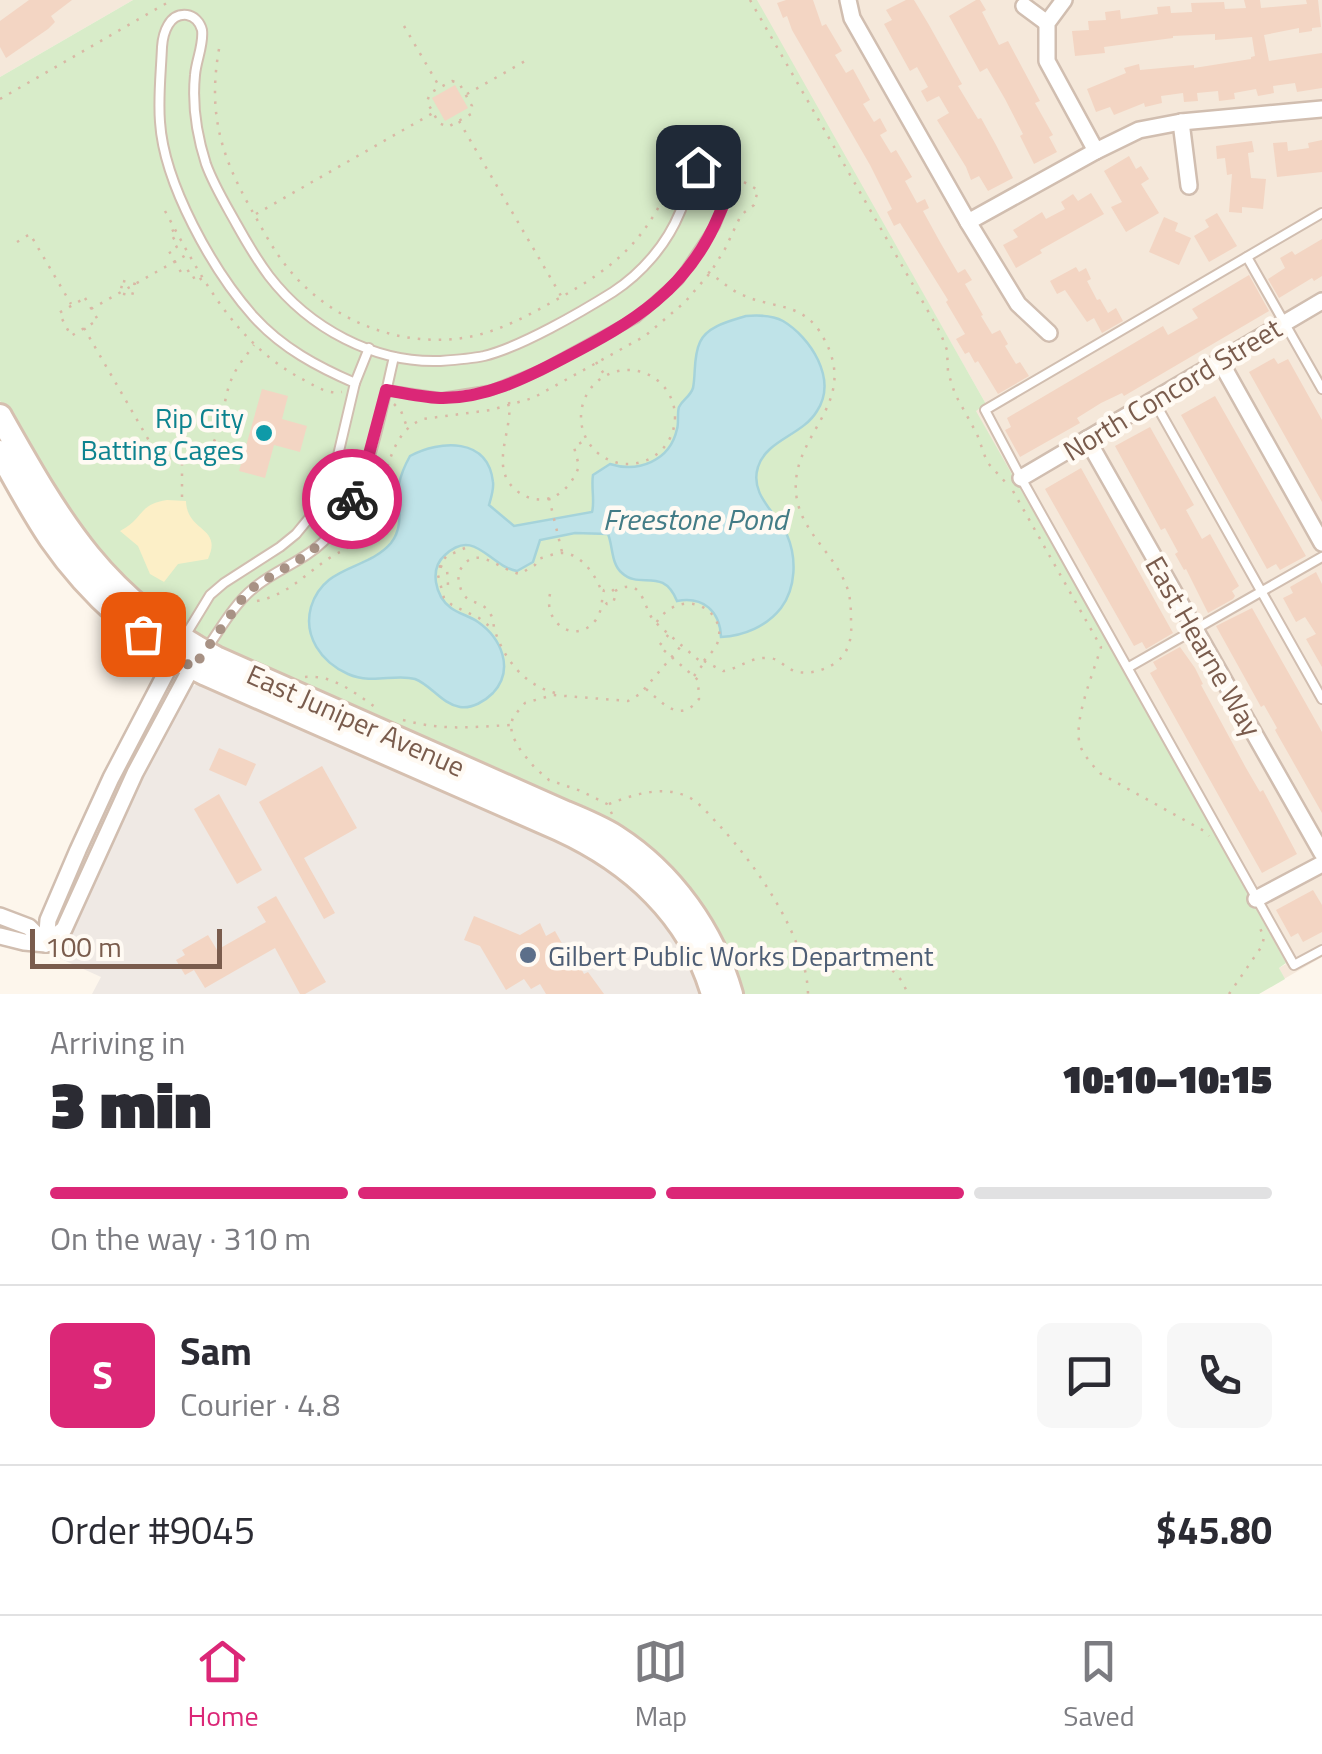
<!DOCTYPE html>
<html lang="en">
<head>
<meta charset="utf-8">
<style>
  body { margin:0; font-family:"Titillium Web",sans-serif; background:#f7f7f7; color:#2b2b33; height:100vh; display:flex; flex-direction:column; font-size:38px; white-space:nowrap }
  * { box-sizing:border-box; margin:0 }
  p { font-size:32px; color:#7c7c81 }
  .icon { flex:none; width:55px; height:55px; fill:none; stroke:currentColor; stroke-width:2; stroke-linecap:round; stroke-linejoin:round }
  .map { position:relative; height:994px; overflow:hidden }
  .sheet { display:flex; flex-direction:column; background:#fff; flex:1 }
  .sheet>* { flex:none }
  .scale { position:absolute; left:30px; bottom:25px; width:192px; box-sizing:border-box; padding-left:10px; border:5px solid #7a5c4d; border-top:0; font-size:28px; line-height:35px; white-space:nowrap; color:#7a5c4d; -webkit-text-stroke:8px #fffaf3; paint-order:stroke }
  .pin { position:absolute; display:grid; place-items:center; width:85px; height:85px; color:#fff; margin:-42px; border-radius:20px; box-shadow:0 5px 15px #0006 }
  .courier { position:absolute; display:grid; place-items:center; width:100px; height:100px; margin:-50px; border:8px solid #db2777; border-radius:50%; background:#fff; color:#222; box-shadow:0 2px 12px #0007 }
  .summary em { font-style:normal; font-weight:800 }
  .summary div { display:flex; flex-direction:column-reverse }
  .summary { display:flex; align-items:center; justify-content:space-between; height:170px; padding:0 50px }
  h1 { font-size:65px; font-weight:800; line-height:75px }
  .bar { display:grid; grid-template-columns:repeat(4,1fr); gap:15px 10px; align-content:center; height:120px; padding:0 50px }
  .bar i { height:12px; border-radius:8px; background:#e1e1e2 }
  .bar .on { background:#db2777 }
  .bar p { grid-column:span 4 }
  .line { display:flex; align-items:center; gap:25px; padding:0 50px; border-top:2px solid #e1e1e2 }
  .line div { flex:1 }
  .round { display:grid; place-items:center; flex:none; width:105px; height:105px; border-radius:15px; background:#f7f7f7 }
  .tabs { display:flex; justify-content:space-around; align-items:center; height:140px; border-top:2px solid #e1e1e2; background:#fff; font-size:28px; color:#7c7c81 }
  .tabs a { display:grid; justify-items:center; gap:5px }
  .tabs .on { color:#db2777 }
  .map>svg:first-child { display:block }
  .residential { fill:#f5e8da }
  .industrial { fill:#efe9e4 }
  .green { fill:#d8ecc9 }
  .sand { fill:#fcefc7 }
  .water { fill:#bfe3e8; stroke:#a5d3da; stroke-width:2.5 }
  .building { fill:#f3d5c3 }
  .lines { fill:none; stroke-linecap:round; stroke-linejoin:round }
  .lane-casing { stroke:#d1beb0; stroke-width:12 }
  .street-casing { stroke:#d1beb0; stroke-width:20 }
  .secondary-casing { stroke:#d6c0b0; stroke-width:28 }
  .path { stroke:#d9b8a5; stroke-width:2.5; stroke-dasharray:2.5 8; stroke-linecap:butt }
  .lane { stroke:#fff; stroke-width:8 }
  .street { stroke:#fff; stroke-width:15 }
  .secondary { stroke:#fff; stroke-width:22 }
  .done { stroke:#a89285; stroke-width:10; stroke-dasharray:0 18 }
  .route { stroke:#db2777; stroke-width:12 }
  .culture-dot { fill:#0f9aa8; stroke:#fffaf3; stroke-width:4 }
  .service-dot { fill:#5c6f8a; stroke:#fffaf3; stroke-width:4 }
  .labels { text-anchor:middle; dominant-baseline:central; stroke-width:9; stroke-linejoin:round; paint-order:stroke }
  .street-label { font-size:28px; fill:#7a5c4d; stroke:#fffaf3 }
  .culture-label { font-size:28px; fill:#0d838f; stroke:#fffaf3; text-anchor:end }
  .service-label { font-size:28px; fill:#4e5e75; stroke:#fffaf3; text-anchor:start }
  .water-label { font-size:30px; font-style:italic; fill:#437c86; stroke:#fffaf3 }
</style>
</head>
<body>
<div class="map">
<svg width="1322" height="994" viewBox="0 0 1322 994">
  <rect width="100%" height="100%" fill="#fdf6ec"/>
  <g class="residential">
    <path d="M0,0H133L0,77Z"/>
    <path d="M755,0H1322V957L1284,979L1279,968L1286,964L975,410L986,404Z"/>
  </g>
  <path class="industrial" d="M200,682L610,864L678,934L706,994H92L101,977L59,958L123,814L187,690Z"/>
  <path class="green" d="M133,0H757L986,404L976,411L1150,717L1286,963L1279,968L1285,979L1259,994H738L685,892L231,658L133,596L56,498L0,401V77Z"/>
  <path class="sand" d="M167,500L186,501C187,533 223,526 208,559L178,564L164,582L150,574L138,546L120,531C144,519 138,504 167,500Z"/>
  <path class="water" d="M746,316C758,315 772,315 783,321C810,337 838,379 817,411C803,435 766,440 758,467C749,495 777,513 787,535C797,558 796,588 781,608C767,626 744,636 721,637C720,611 703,596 677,601C663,566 640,590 622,573C611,564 613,546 608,534L575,533L540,540L533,562L517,571C489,566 475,527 445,555C429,569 435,596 451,608C459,614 470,616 478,622C501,638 515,669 493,693C485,701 472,709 460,707C442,704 431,685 415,679C395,673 373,685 348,674C321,662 303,636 311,607C324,564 367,571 391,543C405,525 397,505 399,484C401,474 405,465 410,456C440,440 488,437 493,482C494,489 491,498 489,505L514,526L592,512C595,503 591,486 593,475L610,464C638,473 670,461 677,429C679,423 677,412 679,407C683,399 690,397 693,388C696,373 693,357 700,342C707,326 730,321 746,316Z"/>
  <g class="building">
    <path d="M29,0H72L51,16L55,22L48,29L6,58L0,47V21Z"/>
    <path d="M786,0H813L822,26L826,24L842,51L835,55L846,73L853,69L870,100L863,104L874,122L880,118L887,131L880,135L891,153L896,150L912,177L905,181L917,203L925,199L929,208L923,211L940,242L958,273L965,269L972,280L965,284L983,315L981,316L992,334L1000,330L1008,344L1005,346L1016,364L1020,362L1029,376L998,394L978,361L975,363L969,352L965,354L956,339L965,334L946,302L948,300L900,223L894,226L887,212L892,209L870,165L792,30L787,16L783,18L777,3Z"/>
    <path d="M906,0H914L929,25L962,84L958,86L978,119L981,118L996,145L1013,178L988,191L979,176L971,180L966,167L937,120L949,113L939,96L927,102L921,91L928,87L917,67L910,71L884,24L892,20L886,10Z"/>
    <path d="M976,0H980L986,10L982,12L999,45L1008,41L1040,101L1035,103L1053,135L1049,137L1057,152L1034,164L1020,136L1023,134L1005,99L987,68L980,72L949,16Z"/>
    <path d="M1244,0H1260L1261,8L1307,4L1306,0H1318L1321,27L1312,28V31L1299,33V28L1264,35L1269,61L1322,53V88L1297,92L1295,83L1273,86L1274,93L1258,96L1256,89L1234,93L1235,99L1219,101L1218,91L1197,93L1198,101L1184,102L1183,93L1161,96L1162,103L1145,107L1144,103L1114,115L1110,107L1096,112L1087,89L1126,73L1124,68L1139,64L1140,70L1194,65V68L1251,59V57L1255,56L1252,37L1215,40V34L1173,36V38L1104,47L1105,53L1075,56L1072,31L1089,30L1088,21L1106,20L1105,12L1120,10L1121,19L1158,14L1157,7L1170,6L1171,13L1192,12L1191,3L1224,2L1225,9L1246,8Z"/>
    <path d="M455,85L468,108L445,121L432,98Z"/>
    <path d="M1322,140V172L1277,177L1273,143L1287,142L1288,151L1309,148L1308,143Z"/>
    <path d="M1252,141L1254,152L1248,153L1251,178L1266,179L1263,209L1242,207V213L1229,212L1232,174L1227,175L1225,158L1217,159L1216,146Z"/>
    <path d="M1129,156L1136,169L1141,166L1149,179L1141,184L1159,213L1126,232L1111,207L1122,202L1104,171Z"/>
    <path d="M1091,193L1104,214L1040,250L1042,253L1016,268L1003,245L1018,237L1013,230L1042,212L1046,219L1065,209L1061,202L1073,194L1078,201Z"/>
    <path d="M1217,213L1237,246L1209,262L1194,236L1209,227L1205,220Z"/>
    <path d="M1164,217L1178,223L1175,231L1191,238L1179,265L1149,252Z"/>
    <path d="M1322,239V276L1314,281L1312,278L1279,298L1268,279L1285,268L1280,258L1292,251L1295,255Z"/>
    <path d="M1076,267L1079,272L1086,268L1091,279L1087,281L1097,300L1100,299L1108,313L1116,308L1123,321L1102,333L1094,318L1087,322L1065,290L1057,294L1050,281Z"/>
    <path d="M1249,275L1269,311L1124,396L1122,393L1101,403L1077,418L1080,423L1020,457L1005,430L1011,427L1007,418L1163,326L1168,335L1198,318L1192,309Z"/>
    <path d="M1274,358L1278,364L1288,359L1322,420V502L1249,372Z"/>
    <path d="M262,389L288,396L282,419L307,426L300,452L274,445L265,478L239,471Z"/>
    <path d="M1215,396L1306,556L1280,570L1276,564L1267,569L1181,415Z"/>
    <path d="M1150,427L1194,505L1186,510L1202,539L1210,534L1239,586L1232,591L1235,596L1233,599L1208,613L1186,569L1184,570L1175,554L1178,552L1165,528L1161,530L1115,446Z"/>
    <path d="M1081,468L1173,633L1146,649L1142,642L1134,646L1045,489Z"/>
    <path d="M1316,572L1322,584V667L1306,639L1316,634L1305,617L1296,622L1283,598L1293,593L1290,587Z"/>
    <path d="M1252,608L1322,732V813L1275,730L1277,728L1264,705L1261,707L1216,626Z"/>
    <path d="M1180,647L1195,668L1203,684L1201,685L1246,768L1260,792L1263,790L1297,854L1262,873L1150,673L1157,669L1153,662Z"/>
    <path d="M219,748L256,764L246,786L209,770Z"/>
    <path d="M322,766L357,828L304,858L335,913L324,919L259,802Z"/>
    <path d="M219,794L262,870L237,884L194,809Z"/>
    <path d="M1313,890L1322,905V932L1303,942L1298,933L1291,937L1276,910Z"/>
    <path d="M276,896L326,982L305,994H300L275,948L205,988L194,970L185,975L176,960L185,955L182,950L208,935L217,950L266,922L257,907Z"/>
    <path d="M474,916L520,935L540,923L546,936L555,931L573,963L577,961L584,974L588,972L604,994H546L540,984L531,989L524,979L506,990L480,946L464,940Z"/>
  </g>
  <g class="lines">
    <g class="lane-casing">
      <g id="lane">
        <path d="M1322,213L985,410L1021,478L1294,965L1322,950"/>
        <path d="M1247,257L1322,389"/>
        <path d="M355,383C318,367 282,348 254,317C213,271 164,184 160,122C158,97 161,72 162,47C163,33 169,13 187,15C194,16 200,22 202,30C204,44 196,61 195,75C192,105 197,136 206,164C214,186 226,205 237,225C247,243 257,260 269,276C309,328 374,363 439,361C454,360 470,359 484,356C521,347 581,312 613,292C642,273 667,244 680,212C688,194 692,172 707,159L726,164L732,173L730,188L715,226L679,280L636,318L541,370L492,390L441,398L386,390"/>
        <path d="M1154,401L1322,699"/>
        <path d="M185,636L210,595L224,583L280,547L296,534L319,506L335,468L355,383L369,348"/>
        <path d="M207,648C221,628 235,603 254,588C275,570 304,561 324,541C370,493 379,419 394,357"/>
        <path d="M1129,667L1322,557"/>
      </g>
    </g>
    <g class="street-casing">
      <g id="street">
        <path d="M848,0L852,18L968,222L1018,304L1049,333"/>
        <path d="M1064,0L1047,23V61L1096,151"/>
        <path d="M1024,6L1047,23"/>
        <path d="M1181,122L1189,186"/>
        <path d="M968,222L1096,151L1139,130L1181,122L1322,109"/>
        <path d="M1220,361L1322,543"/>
        <path d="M1087,439L1322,853"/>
        <path d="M1021,478L1322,301"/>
        <path d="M1256,899L1322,864"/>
        <path d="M0,916L29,927L46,944"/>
        <path d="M0,936L24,942L46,944L64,929L135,773L187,676L198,661"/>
        <path d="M46,944L48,920L78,850L111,778L179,648"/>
      </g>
    </g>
    <g class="secondary-casing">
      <g id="secondary">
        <path d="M0,416C60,522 103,599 216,658L566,813C583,820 600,827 616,837C672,873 713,931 731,994"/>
        <path d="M0,452C16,481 32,511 51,539C89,594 145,645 206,674L559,829C631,862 690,915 713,994"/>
      </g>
    </g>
    <g class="path">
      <path d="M750,0L940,332L947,350L948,372L955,394L977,434L987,462L1008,485"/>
      <path d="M404,26L439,86"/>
      <path d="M219,49C208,112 220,154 251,209C262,228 273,250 287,267C331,323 408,352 478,335C505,328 529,315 554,301C620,265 651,236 678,164L685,166"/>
      <path d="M452,81L459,83L472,106L471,114L448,127L439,123L427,102L430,93Z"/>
      <path d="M467,94L527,60"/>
      <path d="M0,99L172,0"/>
      <path d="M459,121L564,301"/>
      <path d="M165,211C201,277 236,346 306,381C318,388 328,394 342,392"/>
      <path d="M256,214L433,113"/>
      <path d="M174,230L170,232L178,246L169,251L182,274L190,270L196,282L202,278"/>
      <path d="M17,242L30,234L71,304"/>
      <path d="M123,281L135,284L132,296L120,293Z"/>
      <path d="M85,298L98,320L71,336L59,313Z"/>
      <path d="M91,309L188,254"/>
      <path d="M84,328L155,451C165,459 178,463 192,459C227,448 219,406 232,378C237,366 246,356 254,345"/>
      <path d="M596,362L604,374"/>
      <circle cx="628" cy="417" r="47"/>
      <path d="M509,402C513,432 488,468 517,491C526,498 537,501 547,499C563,495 574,481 579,466L574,447L585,440"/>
      <path d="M394,404L401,411L407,427"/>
      <path d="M182,463V501"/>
      <path d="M1013,491L1101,647C1094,672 1071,724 1081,748C1086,758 1093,766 1101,774L1206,832L1209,836"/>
      <path d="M549,498L562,552"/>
      <path d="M465,548L447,556L441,562L438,575L444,598L452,605L479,618L493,629"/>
      <path d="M440,566L447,569L448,585L443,590"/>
      <path d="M615,591C642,576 642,603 653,620C669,635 686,649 702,663C707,657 714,651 717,644C730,612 683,583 656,623"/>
      <path d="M550,594C543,623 575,645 595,621C603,611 601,600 604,590L612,589L616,594L613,603L607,604L602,599"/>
      <path d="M257,601C288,595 305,574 331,557C346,548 358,545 368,529C387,496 382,435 423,419L491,410L533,398L645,336L685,302L710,273L725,249L741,215L754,205L758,190L742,181"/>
      <path d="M704,661L723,671C738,669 749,658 765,658C778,657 782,665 792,670C807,677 831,669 841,658C850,648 852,635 851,622C851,611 851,596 846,585C834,554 804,534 797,500C785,435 863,407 823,337C804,302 775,309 745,296C731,291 719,279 707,271"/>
      <path d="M694,676L704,663"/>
      <path d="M305,677C333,674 356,694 378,709"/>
      <path d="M646,689C664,704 680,724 699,699L698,680L659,646L669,634"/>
      <path d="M555,693C525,685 505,661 495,631C493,626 494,620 491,615C480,594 461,612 458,574C474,540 496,569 520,574L535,565L538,559C546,557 555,553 563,553C582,554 597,577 602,593"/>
      <path d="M403,720C445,731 469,727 511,725"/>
      <path d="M609,804C632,795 659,786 684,795C698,800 709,815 719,825C756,865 807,938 808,994"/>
      <path d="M612,814L607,804L581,791L549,780L535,768L521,751L512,735L511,725L513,717L525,703L553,695L628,701L640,694L682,645"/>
      <path d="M884,951L893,971L902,981L908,994"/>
      <path d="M1229,994L1262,946L1264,937L1259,926"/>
    </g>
    <use href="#lane" class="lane"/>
    <use href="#street" class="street"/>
    <use href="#secondary" class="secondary"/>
  </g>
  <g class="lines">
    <path class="done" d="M143,634L193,668L242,599L255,586L302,558L324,541L352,499"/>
    <path class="route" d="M352,499L364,473L386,390C403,393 422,397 440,398C484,399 526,378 564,358C632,323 688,290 719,215C726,198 736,181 726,164L707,159L698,167"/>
  </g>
  <circle class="culture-dot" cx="264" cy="433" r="10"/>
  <circle class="service-dot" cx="528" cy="955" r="10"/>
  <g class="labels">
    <g class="street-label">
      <text transform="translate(1172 389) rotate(-31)">North Concord Street</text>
      <text transform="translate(1204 646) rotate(60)">East Hearne Way</text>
      <text transform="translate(356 720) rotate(24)">East Juniper Avenue</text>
    </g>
    <g class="culture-label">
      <text x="244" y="417">Rip City<tspan x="244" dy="32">Batting Cages</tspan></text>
    </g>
    <g class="service-label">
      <text x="548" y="955">Gilbert Public Works Department</text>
    </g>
    <g class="water-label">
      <text x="695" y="519">Freestone Pond</text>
    </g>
  </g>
</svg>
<div class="scale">100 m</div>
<div class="pin" style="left:143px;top:634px;background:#ea580c"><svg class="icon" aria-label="bag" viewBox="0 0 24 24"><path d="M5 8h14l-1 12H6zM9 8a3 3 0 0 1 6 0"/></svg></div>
<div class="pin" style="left:698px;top:167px;background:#1f2937"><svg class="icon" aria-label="home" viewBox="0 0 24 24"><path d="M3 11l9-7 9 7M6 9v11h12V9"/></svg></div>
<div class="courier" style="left:352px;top:499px"><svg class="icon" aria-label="bike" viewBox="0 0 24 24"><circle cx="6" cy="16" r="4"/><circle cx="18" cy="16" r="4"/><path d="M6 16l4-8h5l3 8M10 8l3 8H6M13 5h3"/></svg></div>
</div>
<section class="sheet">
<div class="summary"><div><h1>3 min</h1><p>Arriving in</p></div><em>10:10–10:15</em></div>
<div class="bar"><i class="on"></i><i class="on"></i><i class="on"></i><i></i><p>On the way · 310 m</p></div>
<div class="line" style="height:180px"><b class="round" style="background:#db2777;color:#fff">S</b><div><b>Sam</b><p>Courier · 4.8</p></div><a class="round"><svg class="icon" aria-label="chat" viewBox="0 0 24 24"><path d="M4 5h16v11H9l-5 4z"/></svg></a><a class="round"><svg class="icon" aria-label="phone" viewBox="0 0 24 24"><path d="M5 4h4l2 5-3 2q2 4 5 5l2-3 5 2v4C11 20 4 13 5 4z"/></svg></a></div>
<div class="line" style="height:130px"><div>Order #9045</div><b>$45.80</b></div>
</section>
<nav class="tabs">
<a class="on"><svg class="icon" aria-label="home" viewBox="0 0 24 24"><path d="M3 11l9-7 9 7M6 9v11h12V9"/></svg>Home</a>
<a><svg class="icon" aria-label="map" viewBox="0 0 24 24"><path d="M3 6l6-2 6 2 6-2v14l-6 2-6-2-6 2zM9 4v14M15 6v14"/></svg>Map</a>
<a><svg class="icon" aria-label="saved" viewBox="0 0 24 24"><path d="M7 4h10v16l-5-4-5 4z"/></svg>Saved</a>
</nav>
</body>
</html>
